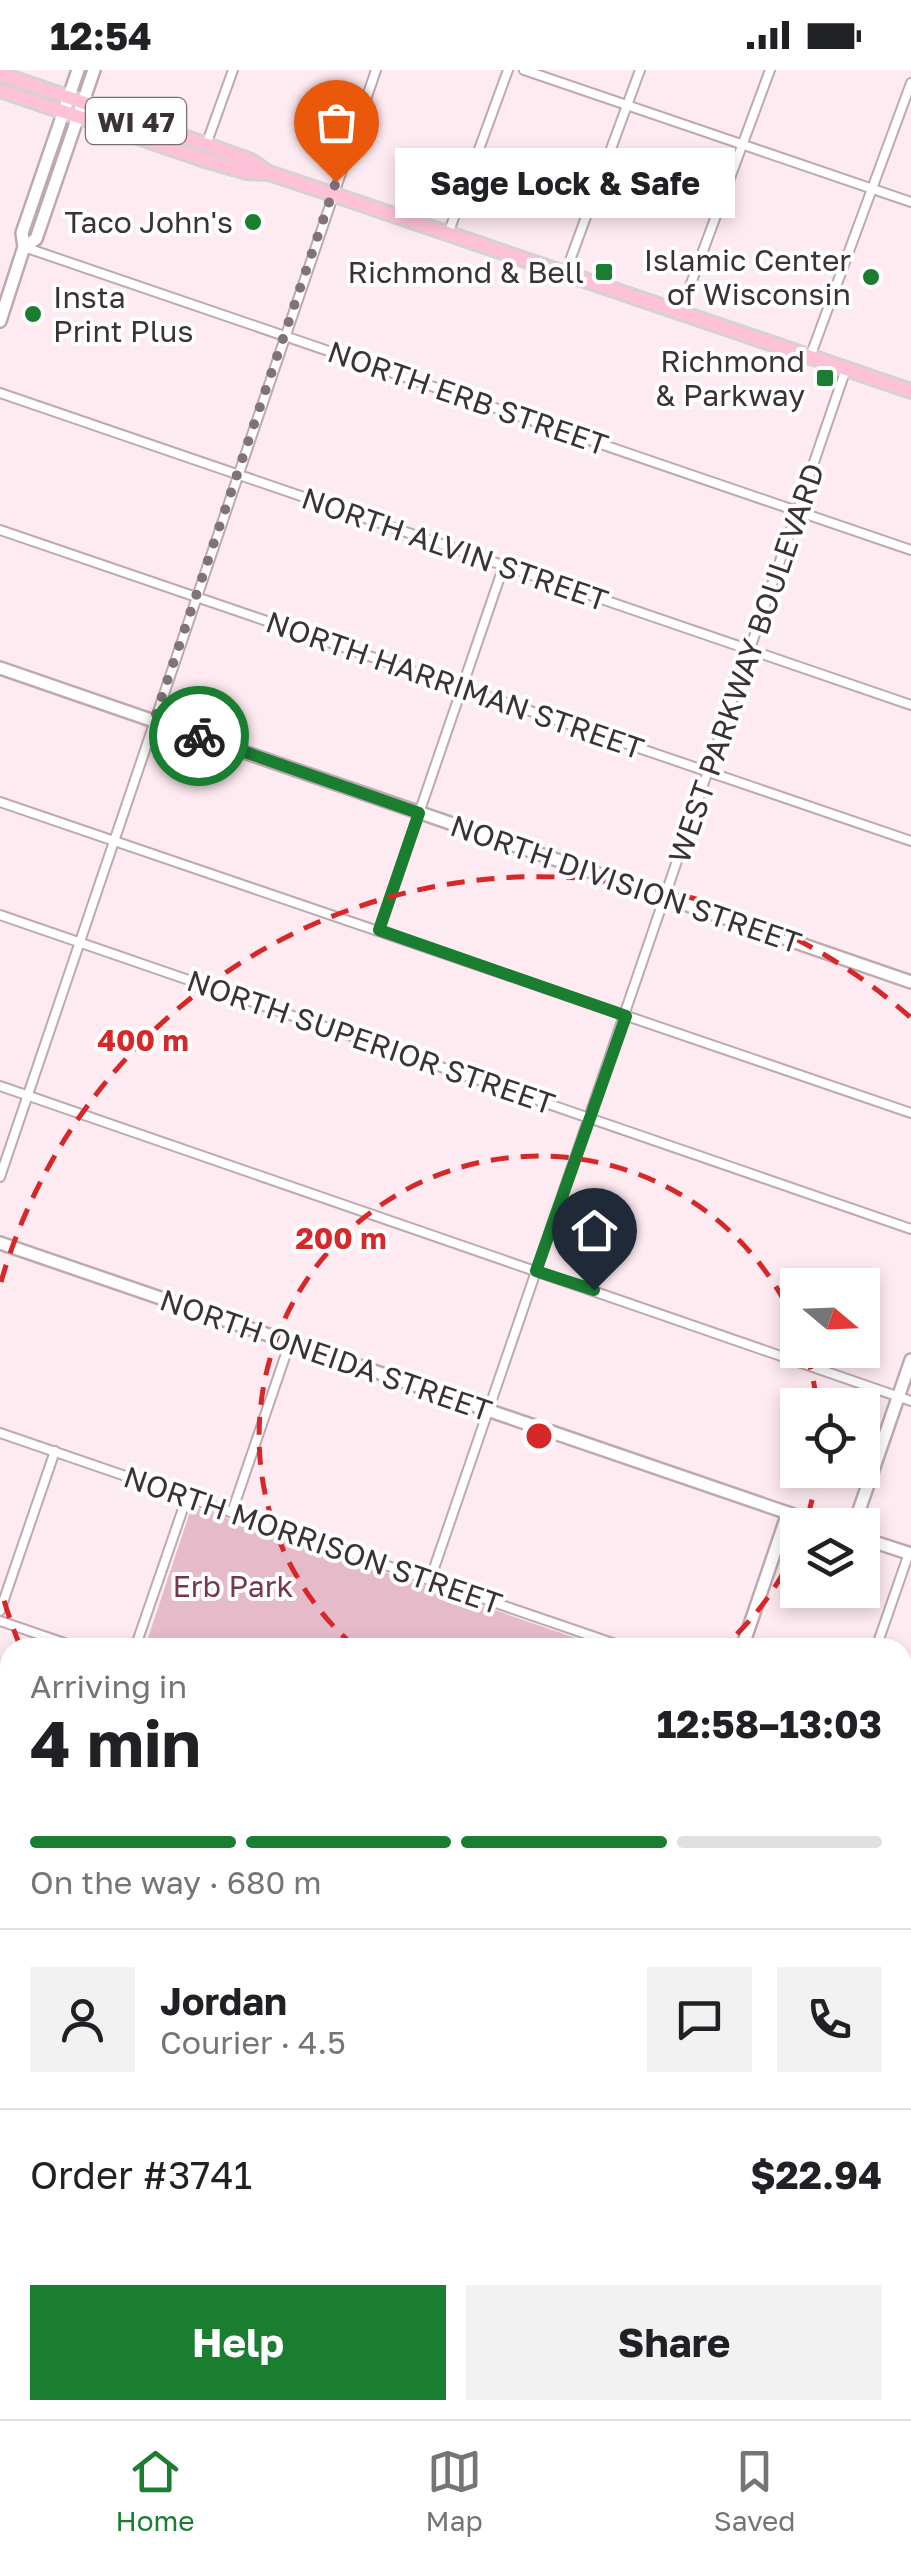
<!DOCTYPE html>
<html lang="en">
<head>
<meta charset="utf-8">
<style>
  body { margin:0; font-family:"Golos Text",sans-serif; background:#f2f2f2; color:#202124; height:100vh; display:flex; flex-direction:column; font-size:38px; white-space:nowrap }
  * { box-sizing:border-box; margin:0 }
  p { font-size:32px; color:#757577 }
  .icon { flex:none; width:55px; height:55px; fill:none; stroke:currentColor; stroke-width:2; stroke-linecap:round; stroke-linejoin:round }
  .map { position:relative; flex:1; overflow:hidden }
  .details { position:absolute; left:0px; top:1568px; width:912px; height:782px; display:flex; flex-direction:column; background:#fff; border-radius:30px 30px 0 0; box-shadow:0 5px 15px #0003 }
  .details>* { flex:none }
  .needle { width:65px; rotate:109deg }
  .controls { position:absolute; left:780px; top:1198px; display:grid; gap:20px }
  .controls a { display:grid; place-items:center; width:100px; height:100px; border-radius:0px; background:#fff; box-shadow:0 5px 15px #0003; font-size:50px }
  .pin { position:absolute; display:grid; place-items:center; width:85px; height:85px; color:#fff; margin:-102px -42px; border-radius:50% 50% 50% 0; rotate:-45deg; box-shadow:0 0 10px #0007 }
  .pin .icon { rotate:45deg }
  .courier { position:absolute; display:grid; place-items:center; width:100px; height:100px; margin:-50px; border:8px solid #1a7e31; border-radius:50%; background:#fff; color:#222; box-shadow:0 2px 12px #0007 }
  .bubble { position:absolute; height:70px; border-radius:0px; background:#fff; box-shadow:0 5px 15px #0003; font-size:32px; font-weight:700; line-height:70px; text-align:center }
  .summary em { font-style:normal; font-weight:700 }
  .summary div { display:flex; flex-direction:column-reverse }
  .summary { display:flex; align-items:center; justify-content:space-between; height:170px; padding:0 30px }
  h1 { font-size:65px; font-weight:700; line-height:75px }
  .bar { display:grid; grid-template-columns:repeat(4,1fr); gap:15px 10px; align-content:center; height:120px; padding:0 30px }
  .bar i { height:12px; border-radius:8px; background:#e0e0e0 }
  .bar .current { background:#1a7e31 }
  .bar p { grid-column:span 4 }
  .line { display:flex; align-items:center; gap:25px; padding:0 30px; border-top:2px solid #e0e0e0 }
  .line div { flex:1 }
  .round { display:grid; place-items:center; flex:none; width:105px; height:105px; border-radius:0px; background:#f2f2f2 }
  .primary-button { display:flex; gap:20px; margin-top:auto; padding:20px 30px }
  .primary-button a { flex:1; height:115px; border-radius:0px; background:#1a7e31; color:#fff; font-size:40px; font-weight:700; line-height:115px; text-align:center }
  .primary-button a+a { background:#f2f2f2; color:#202124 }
  .status { display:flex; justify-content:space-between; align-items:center; height:70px; padding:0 50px; background:#fff; direction:ltr }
  .status svg { height:28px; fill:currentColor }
  .dock { display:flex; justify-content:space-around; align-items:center; height:140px; border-top:2px solid #e0e0e0; background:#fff; font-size:28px; color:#757577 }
  .dock a { display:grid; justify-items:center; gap:5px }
  .dock .current { color:#1a7e31 }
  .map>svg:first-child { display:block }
  .green { fill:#e6bbc9 }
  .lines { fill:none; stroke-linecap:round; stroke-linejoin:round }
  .street-casing { stroke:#bfa9b0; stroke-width:12 }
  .secondary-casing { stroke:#bfa9b0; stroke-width:16 }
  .primary-casing { stroke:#d4d2d3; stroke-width:18 }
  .street { stroke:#fff; stroke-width:8 }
  .secondary { stroke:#fff; stroke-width:11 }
  .primary { stroke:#fec1d7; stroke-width:12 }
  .done { stroke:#7f7377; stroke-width:10; stroke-dasharray:0 18 }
  .route { stroke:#1a7e31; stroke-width:12 }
  .ring { fill:none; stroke:#d62828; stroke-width:5; stroke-dasharray:18 12 }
  .poi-dot { fill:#1a7e31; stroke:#fefefe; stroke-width:4 }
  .labels { text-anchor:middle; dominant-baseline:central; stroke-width:8; stroke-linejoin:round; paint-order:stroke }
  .shield { fill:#fefefe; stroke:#766f71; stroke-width:2.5 }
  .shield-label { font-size:28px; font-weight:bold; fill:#3b3235 }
  .poi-label { font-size:30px; fill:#3b3235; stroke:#fefefe; text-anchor:end }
  .street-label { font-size:30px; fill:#3b3235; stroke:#fefefe }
  .park-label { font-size:30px; fill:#763850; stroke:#fefefe }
  .centre { fill:#d62828; stroke:#fefefe; stroke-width:5 }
  .ring-label { font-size:30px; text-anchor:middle; font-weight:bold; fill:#d62828; stroke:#fefefe; stroke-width:8; stroke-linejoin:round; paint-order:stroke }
</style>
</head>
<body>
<div class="status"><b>12:54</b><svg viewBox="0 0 49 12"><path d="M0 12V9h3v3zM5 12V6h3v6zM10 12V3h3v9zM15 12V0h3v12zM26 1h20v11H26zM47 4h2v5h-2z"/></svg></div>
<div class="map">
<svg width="911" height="2349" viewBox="0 0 911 2349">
  <rect width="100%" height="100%" fill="#feebf1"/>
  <g class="green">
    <path d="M192,1436L602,1577H145Z"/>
    <path d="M911,1928V2083L903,2080L902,1936Z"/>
  </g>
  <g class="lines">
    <g class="street-casing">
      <g id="street">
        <path d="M524,0L911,132"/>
        <path d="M206,75L233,0"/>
        <path d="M448,164L508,0"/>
        <path d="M24,177L911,480"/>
        <path d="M565,204L640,0"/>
        <path d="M680,243L770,0"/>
        <path d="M810,287L911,13"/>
        <path d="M0,323L911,635"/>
        <path d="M0,460L911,771"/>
        <path d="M0,732L911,1043"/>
        <path d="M0,845L911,1159"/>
        <path d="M379,860L504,495"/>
        <path d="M0,1016L911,1331"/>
        <path d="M0,1107L376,0"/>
        <path d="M0,1363L627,1578"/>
        <path d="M232,1442L290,1272"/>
        <path d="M430,1510L846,299"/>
        <path d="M0,1541L55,1381"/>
        <path d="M0,1551L79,1578"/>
        <path d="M135,1578L187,1427"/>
        <path d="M876,1578L909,1483"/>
        <path d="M902,1674L911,1676"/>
        <path d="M902,1893L911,1869"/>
        <path d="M0,1968L10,1940"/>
        <path d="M0,2079L10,2082"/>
        <path d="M902,2096L911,2099"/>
        <path d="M902,2243L911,2218"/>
        <path d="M282,2340L310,2349"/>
        <path d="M779,2340L807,2349"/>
        <path d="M15,2349L19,2340"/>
        <path d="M237,2349L241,2340"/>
        <path d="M607,2349L610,2340"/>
        <path d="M743,2349L746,2340"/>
        <path d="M865,2349L869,2340"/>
      </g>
    </g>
    <g class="secondary-casing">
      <g id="secondary">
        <path d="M24,177L36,169L94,0"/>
        <path d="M0,251L24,177L22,163L78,0"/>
        <path d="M0,598L911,912"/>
        <path d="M0,1173L823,1455"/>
        <path d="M854,1455L911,1290"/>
        <path d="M862,1468L911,1484"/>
        <path d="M742,1578L788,1443"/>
        <path d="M0,1760L10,1763"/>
        <path d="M471,2349L474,2340"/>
      </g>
    </g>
    <g class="primary-casing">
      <g id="primary">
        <path d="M0,4L207,75L251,91L267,102"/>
        <path d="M0,20L202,89L247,102L269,103L332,124L911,321"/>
      </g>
    </g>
    <use href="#street" class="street"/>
    <use href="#secondary" class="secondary"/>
    <use href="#primary" class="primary"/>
  </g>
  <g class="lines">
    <path class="done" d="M199,666L154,650L336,112"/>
    <path class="route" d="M199,666L419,743L379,860L626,946L536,1201L594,1220"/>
  </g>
  <g class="ring">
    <path d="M817 1400A280 280 0 0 1 805 1455M797 1475A280 280 0 0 1 723 1577M355 1577A280 280 0 1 1 797 1257M806 1282A280 280 0 0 1 817 1334"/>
    <path d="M20 1576A560 560 0 0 1 1 1520M1 1212A560 560 0 0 1 910 947"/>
  </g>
  <g class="poi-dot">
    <circle cx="253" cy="152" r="10"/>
    <rect x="594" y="192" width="20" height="20" rx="5"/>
    <circle cx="871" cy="207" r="10"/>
    <circle cx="33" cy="244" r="10"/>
    <rect x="815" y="298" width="20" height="20" rx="5"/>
  </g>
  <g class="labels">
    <rect class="shield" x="86" y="28" width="100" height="46" rx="8"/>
    <g class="shield-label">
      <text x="136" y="51">WI 47</text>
    </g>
    <g class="poi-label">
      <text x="233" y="152">Taco John's</text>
      <text x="851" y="190">Islamic Center<tspan x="851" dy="34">of Wisconsin</tspan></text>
      <text x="584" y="202">Richmond &amp; Bell</text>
      <text x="53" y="227" text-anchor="start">Insta<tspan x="53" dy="34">Print Plus</tspan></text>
      <text x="805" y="291">Richmond<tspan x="805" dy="34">&amp; Parkway</tspan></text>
    </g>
    <g class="street-label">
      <text transform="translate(468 328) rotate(19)">NORTH ERB STREET</text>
      <text transform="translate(455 479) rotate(19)">NORTH ALVIN STREET</text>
      <text transform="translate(746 593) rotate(-71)">WEST PARKWAY BOULEVARD</text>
      <text transform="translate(455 615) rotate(19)">NORTH HARRIMAN STREET</text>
      <text transform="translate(626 814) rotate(19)">NORTH DIVISION STREET</text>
      <text transform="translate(371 972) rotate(19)">NORTH SUPERIOR STREET</text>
      <text transform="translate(326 1285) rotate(19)">NORTH ONEIDA STREET</text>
      <text transform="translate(313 1470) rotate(19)">NORTH MORRISON STREET</text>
    </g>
    <g class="park-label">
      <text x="233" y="1516">Erb Park</text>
    </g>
  </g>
  <circle cx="539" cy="1366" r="15" class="centre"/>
  <g class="ring-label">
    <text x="143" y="981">400 m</text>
    <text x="341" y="1179">200 m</text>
  </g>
</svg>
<div class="controls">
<a><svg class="needle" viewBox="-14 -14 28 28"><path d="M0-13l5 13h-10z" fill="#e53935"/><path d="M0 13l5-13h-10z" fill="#757577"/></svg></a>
<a><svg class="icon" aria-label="locate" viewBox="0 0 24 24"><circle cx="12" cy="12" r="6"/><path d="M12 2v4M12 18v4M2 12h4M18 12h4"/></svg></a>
<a><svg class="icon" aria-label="layers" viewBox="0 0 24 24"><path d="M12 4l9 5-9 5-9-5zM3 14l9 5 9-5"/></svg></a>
</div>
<div class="pin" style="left:336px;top:112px;background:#ea580c"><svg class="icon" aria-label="bag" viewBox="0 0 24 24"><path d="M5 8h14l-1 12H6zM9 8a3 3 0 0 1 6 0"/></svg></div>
<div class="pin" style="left:594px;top:1220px;background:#1f2937"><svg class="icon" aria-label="home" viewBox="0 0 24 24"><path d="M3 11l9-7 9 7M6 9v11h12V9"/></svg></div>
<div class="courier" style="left:199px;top:666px"><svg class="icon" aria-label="bike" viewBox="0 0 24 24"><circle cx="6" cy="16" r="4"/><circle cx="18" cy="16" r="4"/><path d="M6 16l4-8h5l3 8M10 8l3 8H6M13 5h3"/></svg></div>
<div class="bubble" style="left:395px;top:78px;width:340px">Sage Lock &amp; Safe</div>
<section class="details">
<div class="summary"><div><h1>4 min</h1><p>Arriving in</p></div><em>12:58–13:03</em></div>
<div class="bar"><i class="current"></i><i class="current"></i><i class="current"></i><i></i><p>On the way · 680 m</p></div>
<div class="line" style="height:180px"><a class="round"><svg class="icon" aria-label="person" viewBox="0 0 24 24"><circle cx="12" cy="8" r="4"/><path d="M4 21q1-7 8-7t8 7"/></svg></a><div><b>Jordan</b><p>Courier · 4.5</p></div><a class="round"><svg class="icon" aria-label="chat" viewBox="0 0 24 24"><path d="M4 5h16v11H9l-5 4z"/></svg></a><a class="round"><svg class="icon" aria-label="phone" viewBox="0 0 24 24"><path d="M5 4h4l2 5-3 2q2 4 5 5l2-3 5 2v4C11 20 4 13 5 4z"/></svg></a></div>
<div class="line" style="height:130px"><div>Order #3741</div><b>$22.94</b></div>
<div class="primary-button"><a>Help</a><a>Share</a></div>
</section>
</div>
<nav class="dock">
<a class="current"><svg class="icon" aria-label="home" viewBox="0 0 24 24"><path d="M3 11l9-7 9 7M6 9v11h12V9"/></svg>Home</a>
<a><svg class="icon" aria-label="map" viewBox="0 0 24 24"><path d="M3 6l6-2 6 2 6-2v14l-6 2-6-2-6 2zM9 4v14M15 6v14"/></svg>Map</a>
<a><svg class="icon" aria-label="saved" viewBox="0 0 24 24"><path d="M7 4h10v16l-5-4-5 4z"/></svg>Saved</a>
</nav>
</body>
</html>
